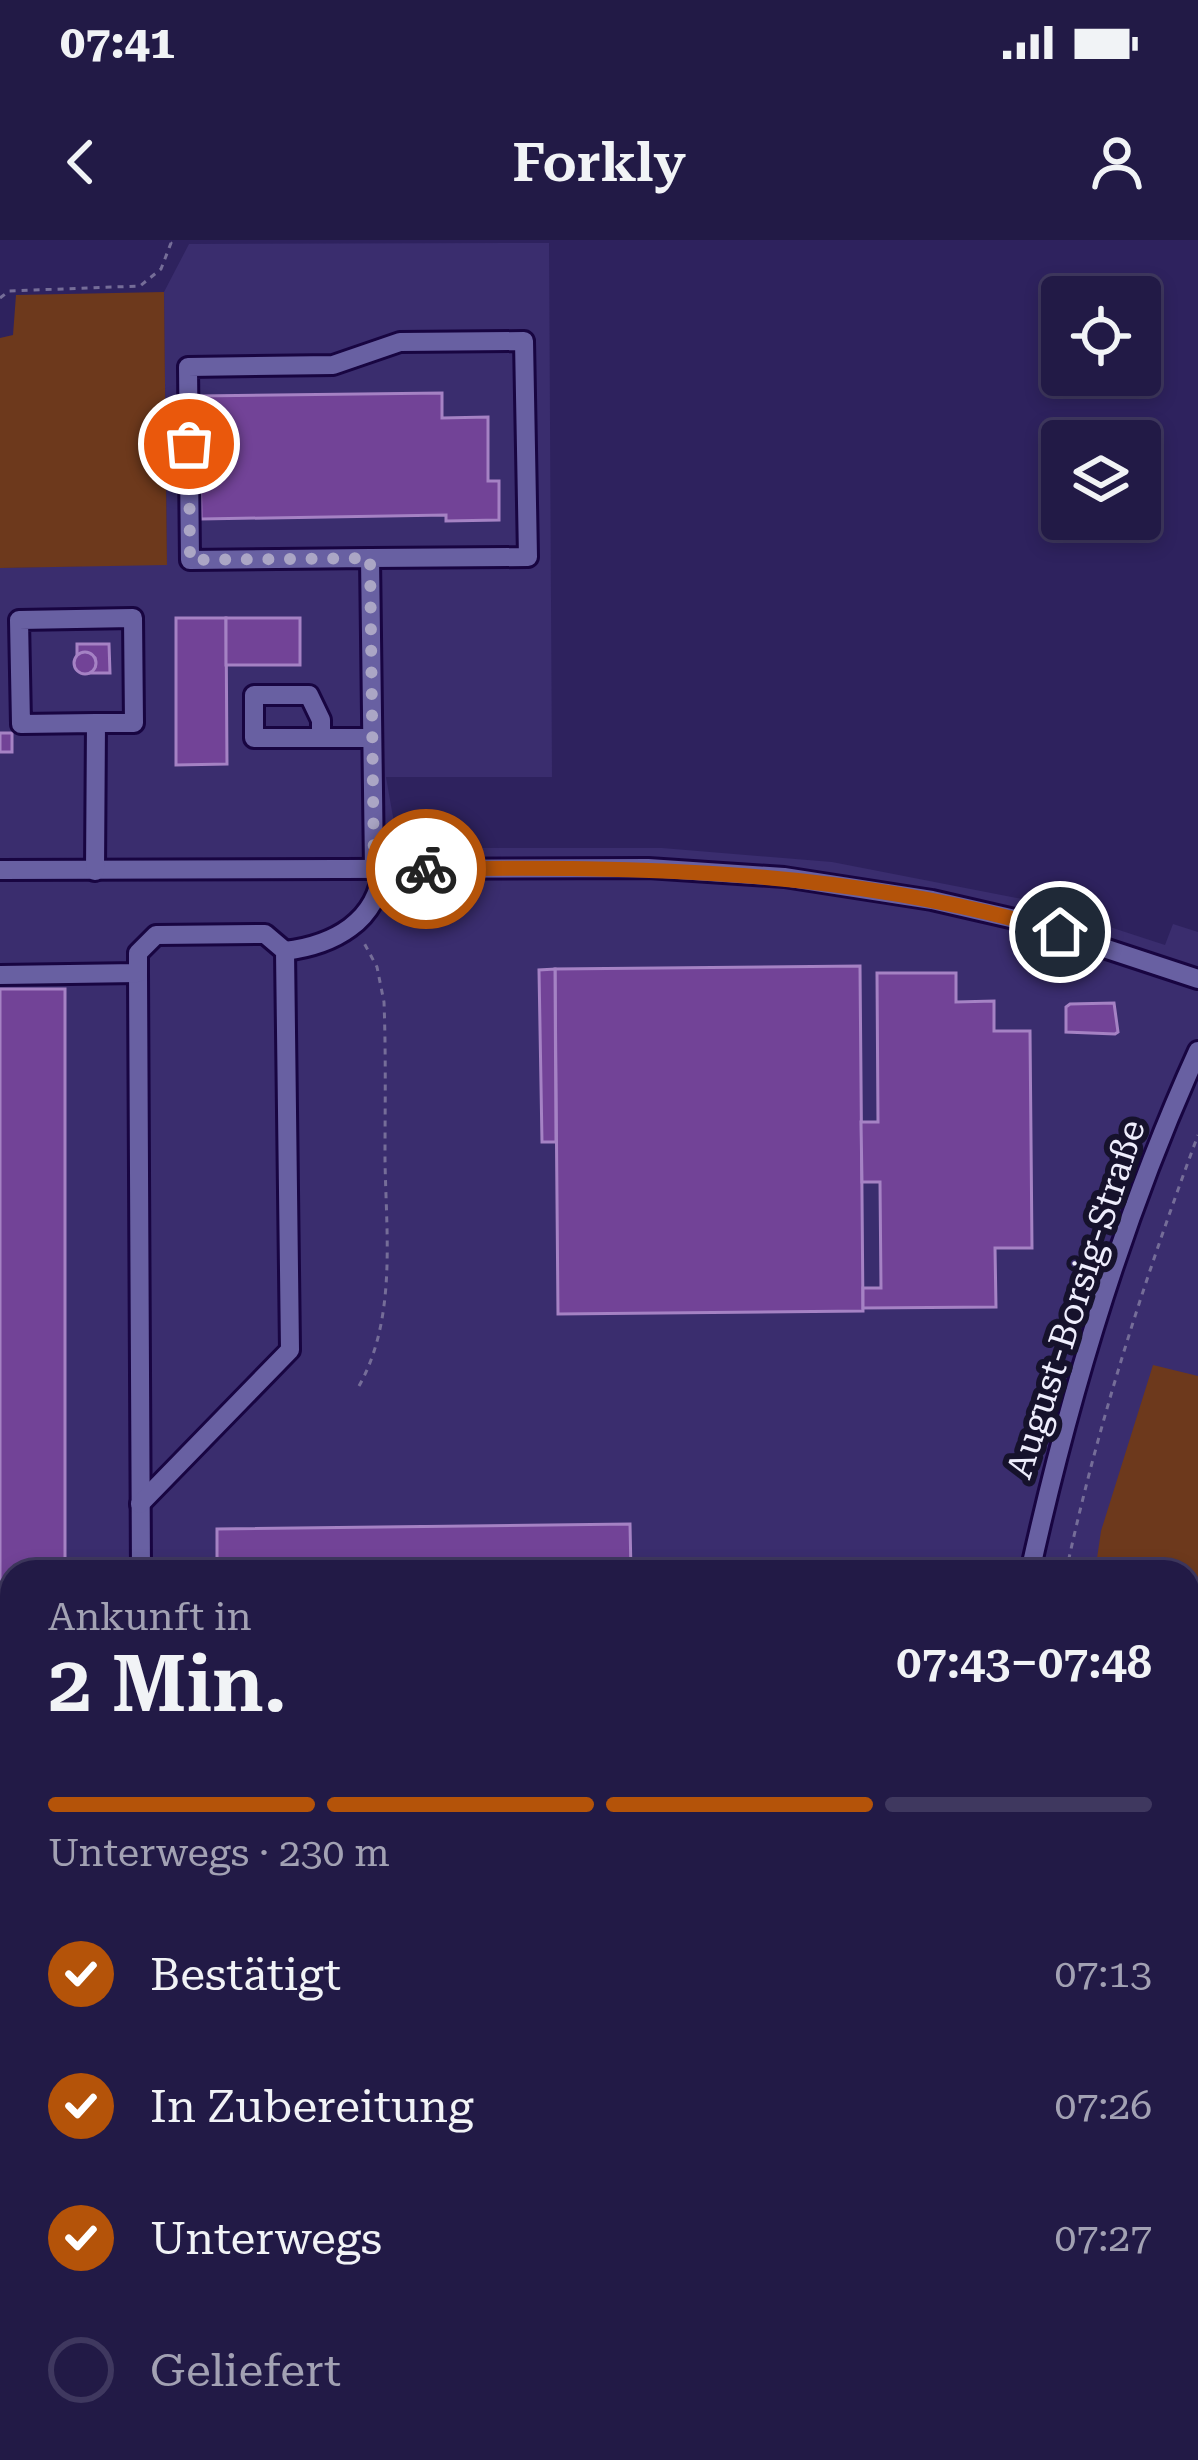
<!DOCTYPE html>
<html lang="de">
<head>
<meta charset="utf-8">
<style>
  body { margin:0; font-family:"Roboto Serif",serif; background:#2a234d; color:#f1f3f6; height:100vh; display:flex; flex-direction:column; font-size:45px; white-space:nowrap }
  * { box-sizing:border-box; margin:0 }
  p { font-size:39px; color:#a2a1b3 }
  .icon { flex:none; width:66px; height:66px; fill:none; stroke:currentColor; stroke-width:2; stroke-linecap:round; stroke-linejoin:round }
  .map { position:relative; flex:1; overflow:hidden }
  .drawer { position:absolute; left:0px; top:1320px; width:1200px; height:900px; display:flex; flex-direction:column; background:#221a46; border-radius:36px 36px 0 0; box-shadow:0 6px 18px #0003,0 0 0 3px #3f385f }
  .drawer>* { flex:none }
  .tools { position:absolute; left:1041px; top:36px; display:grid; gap:24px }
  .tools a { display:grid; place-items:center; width:120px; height:120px; border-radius:12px; background:#221a46; box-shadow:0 6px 18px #0003,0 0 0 3px #3f385f; font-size:60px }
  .pin { position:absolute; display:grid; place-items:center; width:102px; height:102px; color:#fff; margin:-51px; border:6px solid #fff; border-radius:50%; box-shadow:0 3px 12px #0007 }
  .courier { position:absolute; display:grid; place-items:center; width:120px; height:120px; margin:-60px; border:9px solid #b45309; border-radius:50%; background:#fff; color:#222; box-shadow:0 3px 15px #0007 }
  .summary em { font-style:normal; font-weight:600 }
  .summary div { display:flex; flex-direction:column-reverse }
  .summary { display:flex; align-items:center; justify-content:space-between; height:204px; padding:0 48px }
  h1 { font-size:78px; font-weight:600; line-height:90px }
  .bar { display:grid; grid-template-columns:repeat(4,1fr); gap:18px 12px; align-content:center; height:144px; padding:0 48px }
  .bar i { height:15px; border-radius:9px; background:#3f385f }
  .bar .active { background:#b45309 }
  .bar p { grid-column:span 4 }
  ol { padding:0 48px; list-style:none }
  li { display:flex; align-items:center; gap:36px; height:132px }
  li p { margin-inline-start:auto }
  li .icon { padding:12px; border-radius:50%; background:#b45309; color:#fff; stroke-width:4 }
  li:last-child { color:#a2a1b3 }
  li i { width:66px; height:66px; border:6px solid #3f385f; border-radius:50% }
  .status { display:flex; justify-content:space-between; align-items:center; height:84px; padding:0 60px; background:#221a46; direction:ltr }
  .status svg { height:33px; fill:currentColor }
  header { display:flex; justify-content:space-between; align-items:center; height:156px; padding:0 48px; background:#221a46; font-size:54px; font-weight:600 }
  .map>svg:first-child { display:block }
  .built { fill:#3a2d6e; fill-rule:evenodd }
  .green { fill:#6d391c }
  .building { fill:#724397; stroke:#a582c4; stroke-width:3 }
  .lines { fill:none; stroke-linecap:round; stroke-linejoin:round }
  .minor-casing { stroke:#180541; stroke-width:24 }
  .path { stroke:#756d98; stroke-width:3; stroke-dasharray:6 6; stroke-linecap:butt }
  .minor { stroke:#6860a2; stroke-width:18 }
  .done { stroke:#aba6c5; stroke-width:12; stroke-dasharray:0 21.6 }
  .route { stroke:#b45309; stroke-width:15 }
  .labels { text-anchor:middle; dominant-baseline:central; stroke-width:12; stroke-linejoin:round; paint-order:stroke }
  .street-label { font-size:36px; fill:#eeedfc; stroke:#16122c }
</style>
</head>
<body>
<div class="status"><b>07:41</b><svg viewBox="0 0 49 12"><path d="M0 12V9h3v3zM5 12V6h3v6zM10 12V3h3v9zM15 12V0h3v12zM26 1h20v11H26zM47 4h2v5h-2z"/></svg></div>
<header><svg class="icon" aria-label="back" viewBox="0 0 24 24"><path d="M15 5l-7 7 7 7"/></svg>Forkly<svg class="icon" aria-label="person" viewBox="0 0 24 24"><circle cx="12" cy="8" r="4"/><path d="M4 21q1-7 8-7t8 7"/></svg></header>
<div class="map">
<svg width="1198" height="2220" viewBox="0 0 1198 2220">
  <rect width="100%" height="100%" fill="#2e225e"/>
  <path class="built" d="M549,3L552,537H386L396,594L406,604L423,608H662L832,622L1027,660L1165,705L1173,684L1198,692V2220H0V328L167,324L164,52L189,4ZM12,1332H1188V2208H12Z"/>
  <g class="green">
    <path d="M164,52L167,325L0,328V98L13,95L16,55Z"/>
    <path d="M1153,1125L1198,1136V1402L1188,1401V1332H1095L1101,1291Z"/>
  </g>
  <g class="building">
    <path d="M442,153V178L488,177V241H499V280L446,281V275L201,279L199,156Z"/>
    <path d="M176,378H226L227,524L176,525Z"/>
    <rect x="226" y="378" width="74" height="47"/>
    <path d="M77,404H109L110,433H89L95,427V418L86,413L77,416Z"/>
    <circle cx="85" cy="423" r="11"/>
    <rect x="0" y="493" width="12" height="19"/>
    <path d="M860,726L863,1071L558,1074L555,729Z"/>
    <path d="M555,729L556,902H542L539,730Z"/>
    <path d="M877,733H956V762L994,761V791H1030L1032,1008H995L996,1067L863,1068V1048H881L880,942H862L861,882H878Z"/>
    <path d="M0,749H65V1332H12V1544H0Z"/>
    <path d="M1114,763L1118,792L1115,794L1066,792V767L1070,764Z"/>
    <path d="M630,1284L631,1332H217V1289Z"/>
    <path d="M1188,1451L1198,1452V1705L1188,1703Z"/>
    <path d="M0,1884H12V2208H158L159,2220H0Z"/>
    <rect x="1188" y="2023" width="10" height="119"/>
  </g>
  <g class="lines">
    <g class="minor-casing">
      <g id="minor">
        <path d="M370,318L190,320L188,127L333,125L400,102L524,101L528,317L370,318L374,629"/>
        <path d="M321,498V480L309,455H254V498H372"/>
        <path d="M0,630L648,628L784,637L932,660L1019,680L1198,739"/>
        <path d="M95,631L96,483H134L133,378L19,380L21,484L96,483"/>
        <path d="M285,711C333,705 378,682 382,629"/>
        <path d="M138,733L141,1332"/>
        <path d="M0,735L138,733V713L156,695L265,694L285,711L290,1110L140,1264"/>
        <path d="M1030,1332C1069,1155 1123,976 1198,811"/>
        <path d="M1188,1434L1198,1435"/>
        <path d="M0,1556L12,1555"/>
        <path d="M0,1629H12"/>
        <path d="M0,1684H12"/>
        <path d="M0,1773H12"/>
        <path d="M1188,1968H1198"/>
        <path d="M697,2208V2220"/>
        <path d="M835,2208V2220"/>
        <path d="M276,2220V2208"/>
        <path d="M968,2220V2208"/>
      </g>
    </g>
    <g class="path">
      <path d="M0,58L9,51L140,46L161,29L171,3L167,0"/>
      <path d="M359,1146C397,1078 386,994 385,919C385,867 386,814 384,762L377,727L363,701"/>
      <path d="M1066,1332C1098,1182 1145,1038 1198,895"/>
      <path d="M998,2220L999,2208"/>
    </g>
    <use href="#minor" class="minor"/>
  </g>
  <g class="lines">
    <path class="done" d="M189,204L190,320L370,318L374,629H426"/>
    <path class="route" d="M426,629C640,626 853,629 1060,692"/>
  </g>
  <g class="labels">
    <g class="street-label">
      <text transform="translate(1076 1059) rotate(-72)">August-Borsig-Straße</text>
    </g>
  </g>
</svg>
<div class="tools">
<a><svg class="icon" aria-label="locate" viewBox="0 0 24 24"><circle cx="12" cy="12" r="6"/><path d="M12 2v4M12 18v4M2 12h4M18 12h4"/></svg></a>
<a><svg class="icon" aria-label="layers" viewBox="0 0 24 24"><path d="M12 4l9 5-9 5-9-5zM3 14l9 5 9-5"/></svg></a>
</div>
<div class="pin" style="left:189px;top:204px;background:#ea580c"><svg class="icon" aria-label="bag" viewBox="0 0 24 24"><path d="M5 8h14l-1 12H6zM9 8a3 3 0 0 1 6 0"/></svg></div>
<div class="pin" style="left:1060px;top:692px;background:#1f2937"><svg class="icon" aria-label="home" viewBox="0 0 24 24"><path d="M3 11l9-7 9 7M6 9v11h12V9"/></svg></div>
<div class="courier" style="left:426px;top:629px"><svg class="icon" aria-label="bike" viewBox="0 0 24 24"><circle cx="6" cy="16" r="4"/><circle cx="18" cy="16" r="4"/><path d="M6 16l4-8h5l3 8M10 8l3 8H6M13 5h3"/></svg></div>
<section class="drawer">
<div class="summary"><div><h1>2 Min.</h1><p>Ankunft in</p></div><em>07:43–07:48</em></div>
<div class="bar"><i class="active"></i><i class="active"></i><i class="active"></i><i></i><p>Unterwegs · 230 m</p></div>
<ol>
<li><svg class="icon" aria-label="check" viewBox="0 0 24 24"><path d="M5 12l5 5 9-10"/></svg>Bestätigt<p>07:13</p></li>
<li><svg class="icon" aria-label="check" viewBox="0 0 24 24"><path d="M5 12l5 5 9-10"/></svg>In Zubereitung<p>07:26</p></li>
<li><svg class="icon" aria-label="check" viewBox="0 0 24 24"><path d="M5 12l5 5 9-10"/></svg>Unterwegs<p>07:27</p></li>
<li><i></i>Geliefert</li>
</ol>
</section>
</div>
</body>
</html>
